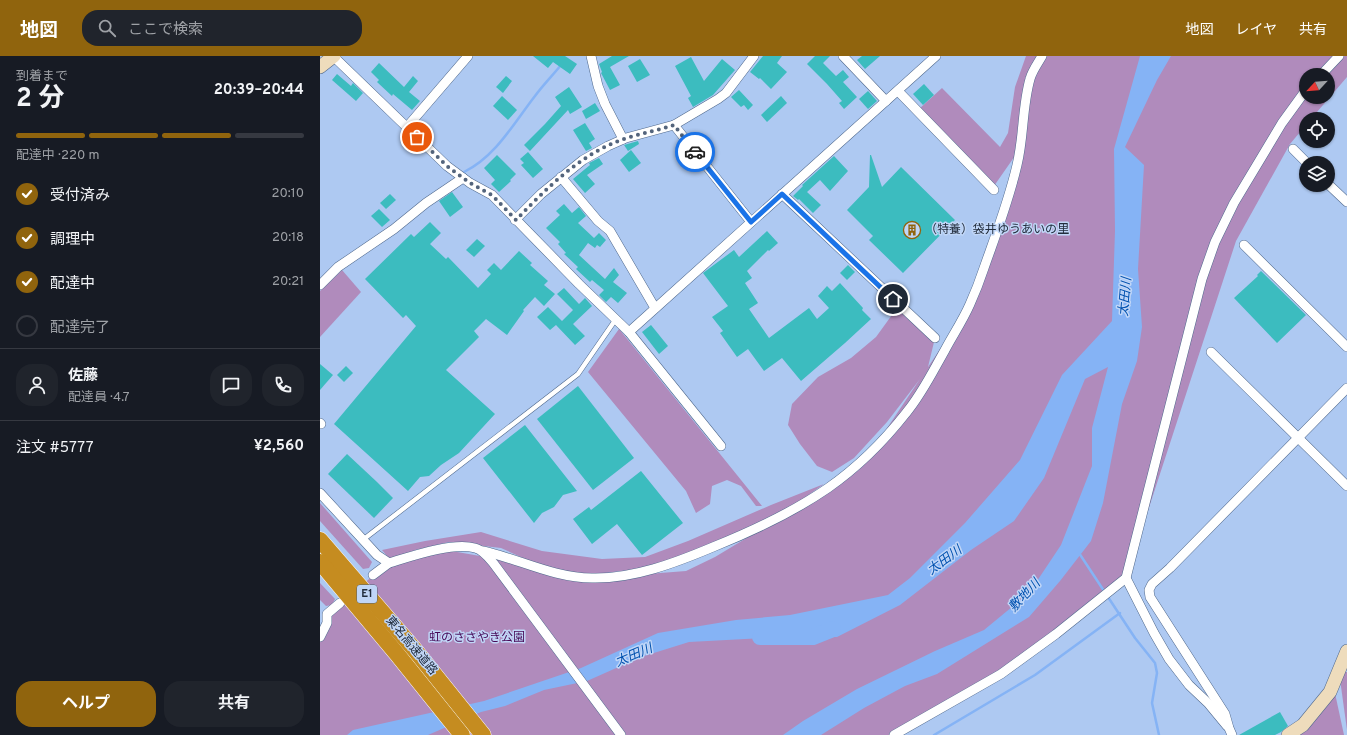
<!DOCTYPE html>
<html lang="ja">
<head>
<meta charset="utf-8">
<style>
  body { margin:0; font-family:Overpass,"Noto Sans JP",sans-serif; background:#20242c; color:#f1f3f6; height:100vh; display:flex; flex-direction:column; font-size:15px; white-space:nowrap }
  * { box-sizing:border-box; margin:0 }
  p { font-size:13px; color:#9ea1a6 }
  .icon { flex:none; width:22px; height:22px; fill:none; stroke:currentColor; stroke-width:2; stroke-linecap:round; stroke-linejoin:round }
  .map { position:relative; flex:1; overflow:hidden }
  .sheet { display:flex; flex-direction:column; background:#171b24; width:320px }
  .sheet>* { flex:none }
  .needle { width:26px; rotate:244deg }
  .controls { position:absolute; left:979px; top:12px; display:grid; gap:8px }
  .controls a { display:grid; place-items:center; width:36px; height:36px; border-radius:50%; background:#171b24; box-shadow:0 1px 3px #0004; font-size:20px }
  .pin { position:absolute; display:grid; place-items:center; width:34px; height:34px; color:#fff; margin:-17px; border:2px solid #fff; border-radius:50%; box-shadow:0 1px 4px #0007 }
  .courier { position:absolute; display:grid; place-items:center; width:40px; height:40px; margin:-20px; border:3px solid #1a73e8; border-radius:50%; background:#fff; color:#222; box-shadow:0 1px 5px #0007 }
  .overview em { font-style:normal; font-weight:700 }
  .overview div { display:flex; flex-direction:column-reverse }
  .overview { display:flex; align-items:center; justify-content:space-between; height:68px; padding:0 16px }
  h1 { font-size:26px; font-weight:700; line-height:30px }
  .bar { display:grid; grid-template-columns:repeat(4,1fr); gap:6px 4px; align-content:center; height:48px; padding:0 16px }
  .bar i { height:5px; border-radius:3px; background:#363941 }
  .bar .active { background:#90640d }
  .bar p { grid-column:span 4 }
  .line { display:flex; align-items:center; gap:10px; padding:0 16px; border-top:1px solid #363941 }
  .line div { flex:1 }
  .round { display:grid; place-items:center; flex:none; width:42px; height:42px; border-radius:16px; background:#20242c }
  ol { padding:0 16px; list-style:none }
  li { display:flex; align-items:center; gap:12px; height:44px }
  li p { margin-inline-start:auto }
  li .icon { padding:4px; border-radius:50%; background:#90640d; color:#fff; stroke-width:4 }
  li:last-child { color:#9ea1a6 }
  li i { width:22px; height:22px; border:2px solid #363941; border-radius:50% }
  .primary-button { display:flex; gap:8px; margin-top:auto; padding:8px 16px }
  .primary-button a { flex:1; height:46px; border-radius:16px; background:#90640d; color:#fff; font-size:16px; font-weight:700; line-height:46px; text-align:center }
  .primary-button a+a { background:#20242c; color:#f1f3f6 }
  header { display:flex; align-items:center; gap:24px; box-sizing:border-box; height:56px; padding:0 20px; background:#90640d; color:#fff }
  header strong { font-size:19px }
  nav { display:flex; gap:22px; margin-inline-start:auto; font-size:14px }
  .search { width:280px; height:36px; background:#20242c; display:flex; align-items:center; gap:10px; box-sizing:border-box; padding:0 14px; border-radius:16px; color:#9ea1a6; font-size:15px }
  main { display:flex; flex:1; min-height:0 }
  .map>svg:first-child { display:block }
  .green { fill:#b08bbc; fill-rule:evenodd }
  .water { fill:#85b3f5 }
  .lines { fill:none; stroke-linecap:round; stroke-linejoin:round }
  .stream { stroke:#85b3f5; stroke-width:2.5 }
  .river { stroke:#85b3f5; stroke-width:16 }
  .building { fill:#3cbcbf }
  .lane-casing { stroke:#50698d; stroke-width:5.5 }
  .street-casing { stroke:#50698d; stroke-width:10 }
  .secondary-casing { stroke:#50698d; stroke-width:14 }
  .highway-casing { stroke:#fff; stroke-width:17 }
  .lane { stroke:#fff; stroke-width:4.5 }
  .street { stroke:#fff; stroke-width:9 }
  .secondary { stroke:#eedcbc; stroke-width:13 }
  .highway { stroke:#c58c20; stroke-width:16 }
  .done { stroke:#53647c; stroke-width:4; stroke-dasharray:0 7.2 }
  .route { stroke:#1a73e8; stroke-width:5 }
  .labels { text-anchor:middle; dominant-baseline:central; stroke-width:3; stroke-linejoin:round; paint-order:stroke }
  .shield { fill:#c0d6f7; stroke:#516075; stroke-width:1 }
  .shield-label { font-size:11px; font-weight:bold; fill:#222d3d }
  .poi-label { font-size:12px; fill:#222d3d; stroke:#c0d6f7; text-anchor:start }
  .park-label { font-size:12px; fill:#470957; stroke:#c0d6f7 }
  .street-label { font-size:12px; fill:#222d3d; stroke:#c0d6f7 }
  .water-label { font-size:13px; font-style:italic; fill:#0051af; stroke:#c0d6f7 }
</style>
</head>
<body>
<header>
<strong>地図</strong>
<div class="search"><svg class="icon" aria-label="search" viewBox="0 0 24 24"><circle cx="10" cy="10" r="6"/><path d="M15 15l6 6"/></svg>ここで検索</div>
<nav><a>地図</a><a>レイヤ</a><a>共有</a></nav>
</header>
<main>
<section class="sheet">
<div class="overview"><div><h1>2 分</h1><p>到着まで</p></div><em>20:39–20:44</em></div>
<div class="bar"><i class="active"></i><i class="active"></i><i class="active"></i><i></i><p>配達中 · 220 m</p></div>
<ol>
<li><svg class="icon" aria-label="check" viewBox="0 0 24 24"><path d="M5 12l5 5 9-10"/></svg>受付済み<p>20:10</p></li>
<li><svg class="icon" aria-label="check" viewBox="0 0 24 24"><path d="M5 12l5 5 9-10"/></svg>調理中<p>20:18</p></li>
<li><svg class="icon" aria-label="check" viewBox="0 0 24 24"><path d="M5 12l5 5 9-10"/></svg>配達中<p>20:21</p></li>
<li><i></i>配達完了</li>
</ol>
<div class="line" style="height:72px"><a class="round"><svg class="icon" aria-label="person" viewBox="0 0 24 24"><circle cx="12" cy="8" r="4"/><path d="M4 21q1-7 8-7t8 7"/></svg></a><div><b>佐藤</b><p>配達員 · 4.7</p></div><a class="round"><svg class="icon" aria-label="chat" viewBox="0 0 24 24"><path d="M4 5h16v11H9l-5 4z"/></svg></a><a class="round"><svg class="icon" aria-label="phone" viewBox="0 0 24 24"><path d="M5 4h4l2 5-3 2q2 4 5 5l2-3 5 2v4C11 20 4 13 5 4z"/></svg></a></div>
<div class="line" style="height:52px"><div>注文 #5777</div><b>¥2,560</b></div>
<div class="primary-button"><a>ヘルプ</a><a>共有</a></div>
</section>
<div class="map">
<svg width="1027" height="679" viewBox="0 0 1027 679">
  <rect width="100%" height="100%" fill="#aec9f2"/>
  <g class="green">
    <path d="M706,0H1027V21L991,63H986V69L970,88L916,185L806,522L685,614L574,679H0V576L7,558L66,509L120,493L223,511L181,492L129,486L95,494L72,506L62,494L105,485L161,476L222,495L282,503L325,501L368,485L451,449L504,428L456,462L341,510L285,517H265L289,521L366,515L395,501L539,414L600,323L567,366L534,402L512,416L497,410L480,388L468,369L472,348L498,321L531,302L556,281L577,252L614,286L608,311L650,249L693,125L697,97L674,130L599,53L622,32L680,91L688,77L695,31ZM986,19H1008V41H986Z"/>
    <path d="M22,214L41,236L0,281V235Z"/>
    <path d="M299,273L304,279L442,450H436L421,430L407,424L392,430L390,448L376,457L366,435L268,316Z"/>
    <path d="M0,447L52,506L49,512L43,513L0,465Z"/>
    <path d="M0,527L15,543L12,549L6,550L0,544Z"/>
    <path d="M1019,616H1027V674Z"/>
    <path d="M1013,628L1024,679H966Z"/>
  </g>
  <path class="water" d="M820,0H851L837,24L805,91L824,109L818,213L822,271L817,305L802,348L783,447L771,485L740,525L709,561L617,618L585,630L544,652L501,679H463L483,665L537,633L615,595L664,574L709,537L741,489L772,410V372L788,311L765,323L724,422L694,465L651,494L580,549L517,581H461L369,586L321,601L267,625L224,634L185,650L161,656L108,679H27L33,674L164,645L261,612L338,577L416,564L470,559L568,539L590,522L645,467L700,404L742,319L792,265L795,175L794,93Z"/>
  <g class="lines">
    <g class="stream">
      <path d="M144,116C176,100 194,67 215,40C223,29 233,19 241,9"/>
      <path d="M759,497L815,582L835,607L837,617L832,647L839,679"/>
      <path d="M614,679L715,619L800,557"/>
    </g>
    <path class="river" d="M440,581H493L513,573"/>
  </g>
  <g class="building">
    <path d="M213,0H245L257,8L250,18L233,6L228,12Z"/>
    <path d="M292,0H309L290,11L300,29L290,34L281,17L282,16L279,8Z"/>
    <path d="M443,0H462L457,7L467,16L451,33L440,22L439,23L430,16Z"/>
    <path d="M495,0H510L503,7L516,20L523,14L529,21L523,26L537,41L524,53L519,47L522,45L507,28L487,8Z"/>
    <path d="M542,0H560L545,13L537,4Z"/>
    <path d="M371,1L384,25L402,3L415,14L393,39L373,51L368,42L371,40L355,10Z"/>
    <path d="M320,3L330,19L317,26L308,10Z"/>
    <path d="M59,7L84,31L93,20L98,25L89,36L100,45L92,54L73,38L72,40L57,26L59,24L51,16Z"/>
    <path d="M17,18L31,30L33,27L43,37L36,45L12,24Z"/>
    <path d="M186,20L192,25L183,37L176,31Z"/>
    <path d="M604,28L614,39L603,49L593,38Z"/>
    <path d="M249,31L262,51L250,58L248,54L210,95L204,89L225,68L241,50L235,41Z"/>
    <path d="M419,34L433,49L428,54L424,49L421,51L411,41Z"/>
    <path d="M548,35L557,45L548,53L539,43Z"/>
    <path d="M182,40L197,54L188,64L173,50Z"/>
    <path d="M461,40L467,47L447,66L441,59Z"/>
    <path d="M275,47L280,55L266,63L262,55Z"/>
    <path d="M265,67L275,83L269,87L272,92L266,95L253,74Z"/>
    <path d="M318,85L319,88L308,95L304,89Z"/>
    <path d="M311,94L321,107L309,116L300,104Z"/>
    <path d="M208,96L223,113L213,122L201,109L204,107L200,103Z"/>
    <path d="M177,99L196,118L190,124L191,125L179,136L171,128L175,124L164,112Z"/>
    <path d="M550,99H551L562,131L581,111L635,164L583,217L549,184L553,180L527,154L549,131Z"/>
    <path d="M514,100L528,115L510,135L500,124L487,136L501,149L493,157L479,143L478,144L473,140L483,130L482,129Z"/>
    <path d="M279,102L283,108L267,119L275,128L265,137L253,123L270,109L269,107Z"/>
    <path d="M132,136L143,151L130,161L119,145Z"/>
    <path d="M70,138L76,144L66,153L60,147Z"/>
    <path d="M244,148L252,157L259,151L266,160L258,167L274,182L279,177L286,184L280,191L277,189L275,192L268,187L259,199L285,223L294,212L299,219L293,226L307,237L298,247L291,241L286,246L279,239L284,234L272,224L270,226L256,213L258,211L244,198L246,197L238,188L240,186L226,172L240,159L236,155Z"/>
    <path d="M59,153L70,164L62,171L51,160Z"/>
    <path d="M110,166L121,177L110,188L126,203L128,201L158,232L171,218L167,214L174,207L181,214L199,195L212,207L210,209L228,225L224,229L235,238L224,250L215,241L203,254L204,255L187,279L166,263L154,275L159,281L126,314L175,358L139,397L121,409L109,420L100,421L88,435L14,368L96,270L86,259L83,262L45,223L91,178L94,181Z"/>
    <path d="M447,175L458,187L449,195L448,194L427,215L432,222L425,227L438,247L429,253L449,282L489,252L497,263L509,252L498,240L507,230L512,235L520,227L543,252L542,254L551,263L525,287L481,325L462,302L444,315L428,293L417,301L400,277L403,275L392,261L408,250L383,217L414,194L419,201Z"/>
    <path d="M157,183L165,190L154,201L146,194Z"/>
    <path d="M528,209L535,216L527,224L520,217Z"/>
    <path d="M941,215L986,259L957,287L914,242L938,220L937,219Z"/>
    <path d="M244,232L259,248L265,242L272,250L253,268L265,280L255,289L236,269L230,274L217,261L228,251L242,265L253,254L237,238Z"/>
    <path d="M331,269L348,290L339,298L322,276Z"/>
    <path d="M0,308L13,319L0,334Z"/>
    <path d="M26,310L33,317L24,326L17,319Z"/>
    <path d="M258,330L314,402L273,434L217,363Z"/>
    <path d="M205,369L257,435L243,439L234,451L222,457L214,467L163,402Z"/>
    <path d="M27,398L57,426L73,442L54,462L8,418Z"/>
    <path d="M321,415L363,467L322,499L297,468L272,488L253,463L269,451L271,454Z"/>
    <path d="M960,656L968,670L961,676L955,679H919Z"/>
  </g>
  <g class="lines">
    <g class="lane-casing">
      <path id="lane" d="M44,483L258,318L296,263"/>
    </g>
    <g class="street-casing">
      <g id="street">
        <path d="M13,0L127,110L150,127L172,139L259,228L309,276L401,390"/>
        <path d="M271,0L278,30L285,48L303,83"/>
        <path d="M523,0L566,45"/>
        <path d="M1001,19L1019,0"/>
        <path d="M578,35L674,134"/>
        <path d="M354,69L431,166"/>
        <path d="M87,71L148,0"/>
        <path d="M973,93L987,107"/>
        <path d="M241,121L278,165L290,175L335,252"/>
        <path d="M1008,128L1027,146"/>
        <path d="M462,138L615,282"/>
        <path d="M195,164L221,138L263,104L288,90L306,82L354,69L398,43L406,37L434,0"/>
        <path d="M924,189L1027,291"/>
        <path d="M0,229L18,211L74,173L106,147L143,122"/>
        <path d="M309,276L616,0"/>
        <path d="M891,296L1027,430"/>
        <path d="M0,367L1,368"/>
        <path d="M0,437L57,499L69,507C92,500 132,486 155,492C163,494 169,502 174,508L301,679"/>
        <path d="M163,495C199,503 234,522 272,522C313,523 355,507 393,491C433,475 473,456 508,432C538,411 564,385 586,357C602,338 613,315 625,294C633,279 643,264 650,248C655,237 660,224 664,212C676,178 689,144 697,109C704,81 702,51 710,23C712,15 718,7 722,0"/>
        <path d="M53,519L69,507"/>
        <path d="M806,522L834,577L849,603L869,629L888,647L907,670"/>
        <path d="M0,581L7,567V558L20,547"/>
        <path d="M574,679L681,618L736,578L806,522L882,223L895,186L914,147L962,67L986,34"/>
        <path d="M912,679L909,672L905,658L830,541L829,534L832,528L850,512L1027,332"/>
      </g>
    </g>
    <g class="secondary-casing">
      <g id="secondary">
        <path d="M0,11L14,0"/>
        <path d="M968,679L983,669L1010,636L1027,595"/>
      </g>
    </g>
    <g class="highway-casing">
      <g id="highway">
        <path d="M0,484L94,593L163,679"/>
        <path d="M0,506L77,598L142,679"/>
      </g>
    </g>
    <use href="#lane" class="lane"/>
    <use href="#street" class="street"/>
    <use href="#secondary" class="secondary"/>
    <use href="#highway" class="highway"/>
  </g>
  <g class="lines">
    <path class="done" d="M97,81L127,110L150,127L172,139L196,164C227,132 262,96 307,82C323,77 339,74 354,69L375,96"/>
    <path class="route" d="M375,96L431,166L462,138L573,243"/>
  </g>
  <defs>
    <g id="building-ring" transform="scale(0.9)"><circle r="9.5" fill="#c0d6f7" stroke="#90640d" stroke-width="1.5"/><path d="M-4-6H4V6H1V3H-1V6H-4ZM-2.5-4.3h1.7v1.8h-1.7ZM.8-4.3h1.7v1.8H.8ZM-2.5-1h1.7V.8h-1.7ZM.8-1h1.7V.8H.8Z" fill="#90640d"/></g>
  </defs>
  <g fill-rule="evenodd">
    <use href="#building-ring" x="592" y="174"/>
  </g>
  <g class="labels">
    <rect class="shield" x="37" y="529" width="20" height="18" rx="3"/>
    <g class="shield-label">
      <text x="47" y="538">E1</text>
    </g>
    <g class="poi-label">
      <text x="605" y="174">（特養）袋井ゆうあいの里</text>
    </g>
    <g class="park-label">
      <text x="157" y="582">虹のささやき公園</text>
    </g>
    <g class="street-label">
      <text transform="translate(91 590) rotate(50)">東名高速道路</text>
    </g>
    <g class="water-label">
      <text transform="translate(806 241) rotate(-85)">太田川</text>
      <text transform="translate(625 505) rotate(-36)">太田川</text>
      <text transform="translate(705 540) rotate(-47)">敷地川</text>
      <text transform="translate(314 600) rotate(-23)">太田川</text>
    </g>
  </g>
</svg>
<div class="controls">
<a><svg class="needle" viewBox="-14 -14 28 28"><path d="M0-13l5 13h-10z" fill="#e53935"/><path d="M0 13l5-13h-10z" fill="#9ea1a6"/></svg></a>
<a><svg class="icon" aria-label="locate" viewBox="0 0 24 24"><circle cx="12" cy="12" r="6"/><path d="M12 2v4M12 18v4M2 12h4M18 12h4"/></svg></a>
<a><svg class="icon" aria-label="layers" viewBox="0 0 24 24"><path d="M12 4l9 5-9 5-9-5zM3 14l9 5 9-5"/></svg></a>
</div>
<div class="pin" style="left:97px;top:81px;background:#ea580c"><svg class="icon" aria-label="bag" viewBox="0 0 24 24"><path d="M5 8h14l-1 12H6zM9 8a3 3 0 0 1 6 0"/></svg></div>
<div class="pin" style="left:573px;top:243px;background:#1f2937"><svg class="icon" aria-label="home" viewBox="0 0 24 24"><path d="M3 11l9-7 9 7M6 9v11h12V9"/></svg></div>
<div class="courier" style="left:375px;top:96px"><svg class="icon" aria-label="car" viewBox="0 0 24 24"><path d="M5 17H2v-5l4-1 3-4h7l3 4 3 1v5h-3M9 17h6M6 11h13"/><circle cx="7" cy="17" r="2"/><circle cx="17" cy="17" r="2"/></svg></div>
</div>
</main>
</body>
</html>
